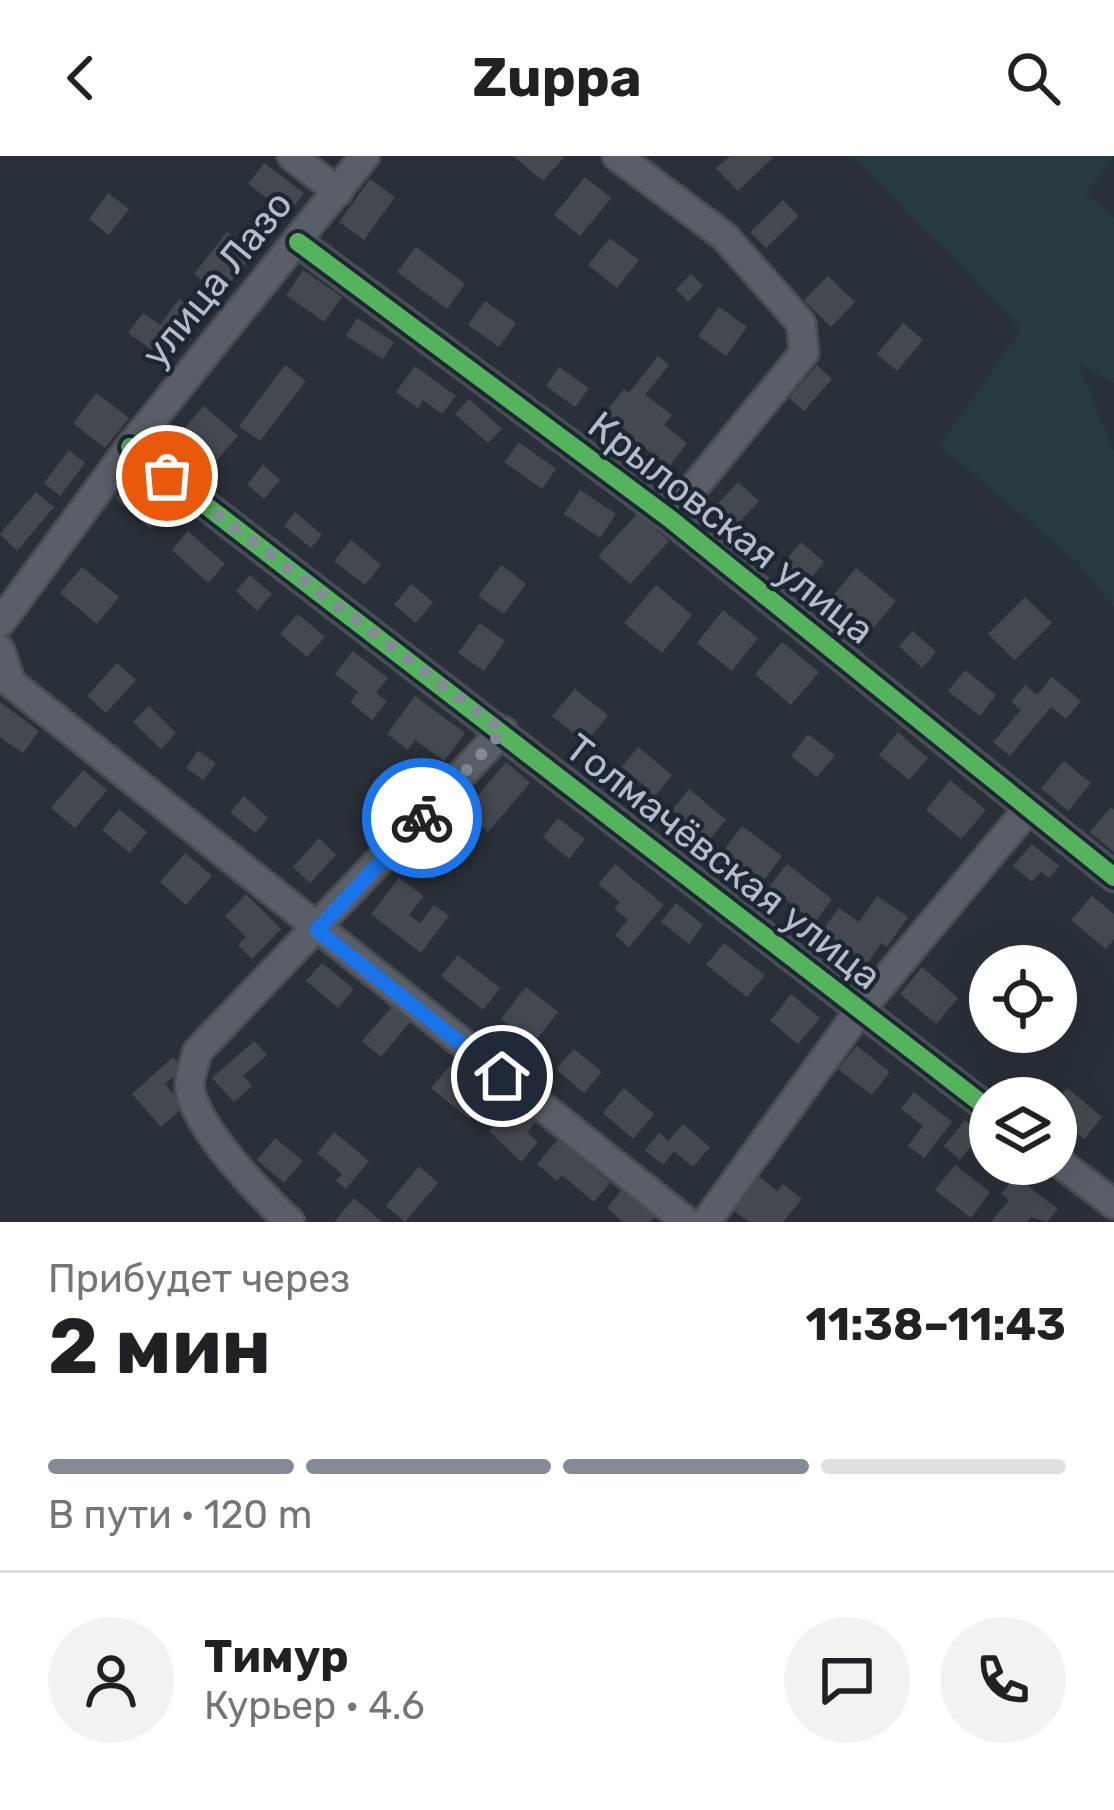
<!DOCTYPE html>
<html lang="ru">
<head>
<meta charset="utf-8">
<style>
  body { margin:0; font-family:Rubik,sans-serif; background:#f2f2f2; color:#202124; height:100vh; display:flex; flex-direction:column; font-size:45px; white-space:nowrap }
  * { box-sizing:border-box; margin:0 }
  p { font-size:39px; color:#757577 }
  .icon { flex:none; width:66px; height:66px; fill:none; stroke:currentColor; stroke-width:2; stroke-linecap:round; stroke-linejoin:round }
  .map { position:relative; height:1066px; overflow:hidden }
  .panel { display:flex; flex-direction:column; background:#fff; flex:1 }
  .panel>* { flex:none }
  .tools { position:absolute; left:969px; top:789px; display:grid; gap:24px }
  .tools a { display:grid; place-items:center; width:108px; height:108px; border-radius:50%; background:#fff; box-shadow:0 12px 48px #0002; font-size:60px }
  .pin { position:absolute; display:grid; place-items:center; width:102px; height:102px; color:#fff; margin:-51px; border:6px solid #fff; border-radius:50%; box-shadow:0 3px 12px #0007 }
  .courier { position:absolute; display:grid; place-items:center; width:120px; height:120px; margin:-60px; border:9px solid #1a73e8; border-radius:50%; background:#fff; color:#222; box-shadow:0 3px 15px #0007 }
  .overview em { font-style:normal; font-weight:700 }
  .overview div { display:flex; flex-direction:column-reverse }
  .overview { display:flex; align-items:center; justify-content:space-between; height:204px; padding:0 48px }
  h1 { font-size:78px; font-weight:700; line-height:90px }
  .bar { display:grid; grid-template-columns:repeat(4,1fr); gap:18px 12px; align-content:center; height:144px; padding:0 48px }
  .bar i { height:15px; border-radius:9px; background:#e0e0e0 }
  .bar .on { background:#848b96 }
  .bar p { grid-column:span 4 }
  .line { display:flex; align-items:center; gap:30px; padding:0 48px; border-top:3px solid #e0e0e0 }
  .line div { flex:1 }
  .round { display:grid; place-items:center; flex:none; width:126px; height:126px; border-radius:63px; background:#f2f2f2 }
  header { display:flex; justify-content:space-between; align-items:center; height:156px; padding:0 48px; background:#fff; font-size:54px; font-weight:700 }
  .map>svg:first-child { display:block }
  .green { fill:#273a3e }
  .building { fill:#444950 }
  .lines { fill:none; stroke-linecap:round; stroke-linejoin:round }
  .minor-casing { stroke:#484c53; stroke-width:33 }
  .minor { stroke:#5a5e66; stroke-width:27 }
  .cycleway-casing { stroke:#1d2633; stroke-width:26 }
  .cycleway { stroke:#56b35d; stroke-width:18 }
  .done { stroke:#848b96; stroke-width:12; stroke-dasharray:0 21.6 }
  .route { stroke:#1a73e8; stroke-width:15 }
  .labels { text-anchor:middle; dominant-baseline:central; stroke-width:9; stroke-linejoin:round; paint-order:stroke }
  .street-label { font-size:39px; fill:#b4bcc9; stroke:#1d2633 }
</style>
</head>
<body>
<header><svg class="icon" aria-label="back" viewBox="0 0 24 24"><path d="M15 5l-7 7 7 7"/></svg>Zuppa<svg class="icon" aria-label="search" viewBox="0 0 24 24"><circle cx="10" cy="10" r="6"/><path d="M15 15l6 6"/></svg></header>
<div class="map">
<svg width="1114" height="1066" viewBox="0 0 1114 1066">
  <rect width="100%" height="100%" fill="#2a3038"/>
  <path class="green" d="M853,0H1114L1086,38L1114,61V227L1079,208L1114,295V451L1078,407L939,289L1022,173Z"/>
  <g class="building">
    <path d="M513,0H565L543,25Z"/>
    <path d="M730,0H771L773,2L738,35L716,12Z"/>
    <path d="M264,7L304,37L288,58L248,28Z"/>
    <path d="M585,21L611,42L580,80L554,59Z"/>
    <path d="M370,23L395,41L364,84L339,66Z"/>
    <path d="M108,37L129,53L109,79L89,63Z"/>
    <path d="M783,44L799,60L766,92L750,76Z"/>
    <path d="M227,76L254,98L220,139L194,118Z"/>
    <path d="M610,82L639,104L617,132L588,109Z"/>
    <path d="M416,91L465,128L447,153L397,116Z"/>
    <path d="M303,114L342,141L324,166L286,139Z"/>
    <path d="M691,118L703,130L688,146L676,133Z"/>
    <path d="M828,120L855,146L831,171L804,144Z"/>
    <path d="M179,143L195,155L161,200L128,177L143,157L160,169Z"/>
    <path d="M485,145L516,167L499,191L468,169Z"/>
    <path d="M719,151L747,171L726,200L698,180Z"/>
    <path d="M357,162L394,186L383,203L346,180Z"/>
    <path d="M903,167L923,184L897,215L877,198Z"/>
    <path d="M658,200L669,209L645,239L672,259L664,269L687,287L669,311L603,259L624,233L629,237Z"/>
    <path d="M285,209L306,225L260,285L239,270Z"/>
    <path d="M817,209L832,223L804,255L789,242Z"/>
    <path d="M415,210L456,240L442,258L423,244L418,252L396,236Z"/>
    <path d="M559,211L589,232L575,251L546,230Z"/>
    <path d="M96,237L129,262L105,292L73,267Z"/>
    <path d="M469,243L502,273L488,287L455,258Z"/>
    <path d="M204,250L238,280L209,313L175,282Z"/>
    <path d="M519,286L556,313L542,333L504,306Z"/>
    <path d="M69,294L85,307L60,340L44,327Z"/>
    <path d="M263,309L280,324L264,343L247,328Z"/>
    <path d="M140,313L175,344L150,373L115,342Z"/>
    <path d="M738,326L759,345L735,371L714,352Z"/>
    <path d="M580,334L616,358L600,382L564,358Z"/>
    <path d="M36,336L54,351L17,395L0,378Z"/>
    <path d="M295,356L322,379L311,392L284,370Z"/>
    <path d="M638,357L669,385L630,428L598,400Z"/>
    <path d="M188,375L225,408L208,427L172,394Z"/>
    <path d="M351,384L381,409L365,429L334,405Z"/>
    <path d="M801,386L824,406L805,430L781,410Z"/>
    <path d="M501,409L526,428L504,458L478,440Z"/>
    <path d="M82,411L119,441L97,468L60,437Z"/>
    <path d="M856,412L896,445L871,475L831,442Z"/>
    <path d="M250,419L272,438L257,455L236,435Z"/>
    <path d="M411,428L433,446L416,467L394,449Z"/>
    <path d="M656,429L692,459L662,497L624,467Z"/>
    <path d="M1025,441L1052,467L1015,504L988,478Z"/>
    <path d="M723,454L758,482L732,515L697,487Z"/>
    <path d="M298,458L325,481L307,501L280,478Z"/>
    <path d="M480,467L505,485L484,515L458,497Z"/>
    <path d="M913,475L936,496L922,512L899,490Z"/>
    <path d="M782,486L819,516L791,549L755,518Z"/>
    <path d="M353,495L388,522L376,537L387,545L372,564L350,546L358,536L335,518Z"/>
    <path d="M117,507L136,524L106,557L87,540Z"/>
    <path d="M965,514L996,539L980,560L948,535Z"/>
    <path d="M1052,521L1081,545L1066,563L1051,551L1010,600L993,586L1021,554L1011,546L1025,529L1037,539Z"/>
    <path d="M575,533L608,559L586,587L552,560Z"/>
    <path d="M415,540L465,577L444,605L415,584L408,594L387,578Z"/>
    <path d="M0,546L39,575L23,597L0,581Z"/>
    <path d="M149,550L176,577L161,593L133,566Z"/>
    <path d="M898,576L928,602L909,624L879,599Z"/>
    <path d="M808,578L835,599L817,621L791,600Z"/>
    <path d="M638,591L672,619L647,650L636,641L645,630L622,611Z"/>
    <path d="M198,595L216,607L203,624L186,612Z"/>
    <path d="M1064,605L1091,627L1068,655L1041,632Z"/>
    <path d="M506,606L530,627L488,676L464,656Z"/>
    <path d="M83,614L107,634L75,672L51,652Z"/>
    <path d="M950,624L986,654L961,683L926,654Z"/>
    <path d="M689,633L726,664L709,684L672,654Z"/>
    <path d="M244,640L268,662L255,677L230,656Z"/>
    <path d="M1111,651L1114,654V696L1090,676Z"/>
    <path d="M119,653L147,676L130,697L102,674Z"/>
    <path d="M558,662L585,683L569,703L543,681Z"/>
    <path d="M742,670L782,700L761,728L721,698Z"/>
    <path d="M319,682L336,699L310,727L293,711Z"/>
    <path d="M1032,688L1059,710L1049,722L1041,716L1032,726L1013,710Z"/>
    <path d="M185,697L212,720L186,749L160,726Z"/>
    <path d="M615,708L664,749L629,791L615,779L628,764L614,752L620,746L598,728Z"/>
    <path d="M787,708L832,743L815,766L769,731Z"/>
    <path d="M399,722L424,740L409,759L420,767L434,749L449,760L421,797L371,758Z"/>
    <path d="M246,738L281,773L252,803L238,789L246,781L225,760Z"/>
    <path d="M877,740L908,761L887,791L881,787L867,808L821,776L839,752L859,766Z"/>
    <path d="M1092,740L1114,758V783L1106,793L1071,764Z"/>
    <path d="M676,747L703,769L689,788L661,766Z"/>
    <path d="M724,787L765,819L747,841L706,809Z"/>
    <path d="M458,799L500,832L483,854L441,820Z"/>
    <path d="M322,807L354,833L338,852L306,825Z"/>
    <path d="M922,811L958,842L936,868L900,838Z"/>
    <path d="M526,831L558,856L533,888L501,863Z"/>
    <path d="M791,838L820,862L798,888L770,865Z"/>
    <path d="M392,851L410,866L381,901L362,885Z"/>
    <path d="M254,885L267,899L243,920L252,930L234,946L212,922Z"/>
    <path d="M857,890L890,916L872,939L838,913Z"/>
    <path d="M574,893L602,916L584,937L556,913Z"/>
    <path d="M173,901L183,913L165,928L184,951L161,971L132,938Z"/>
    <path d="M454,905L491,937L469,963L431,932Z"/>
    <path d="M624,932L654,958L633,983L603,957Z"/>
    <path d="M1067,932L1102,961L1084,983L1056,959V946Z"/>
    <path d="M914,936L952,966L924,1002L908,990L923,970L901,953Z"/>
    <path d="M514,946L537,964L527,976L538,986L521,1006L489,975Z"/>
    <path d="M965,964L981,977L960,1004L944,990Z"/>
    <path d="M683,968L710,991L693,1011L674,995L663,1009L645,994L659,977L668,985Z"/>
    <path d="M565,975L585,992L578,1000L610,1027L594,1046L562,1019L557,1025L537,1008Z"/>
    <path d="M334,976L369,1005L346,1033L336,1025L342,1018L317,997Z"/>
    <path d="M275,982L303,1005L284,1027L257,1004Z"/>
    <path d="M955,1009L990,1036L971,1062L935,1034Z"/>
    <path d="M419,1010L438,1027L405,1066L386,1050Z"/>
    <path d="M757,1019L777,1035L783,1028L802,1043L783,1066H749L731,1053Z"/>
    <path d="M1015,1020L1058,1053L1047,1066L1031,1061L1027,1066H991L1009,1044L1001,1038Z"/>
    <path d="M623,1032L656,1060L650,1066H623L607,1052Z"/>
    <path d="M354,1042L382,1066H334Z"/>
  </g>
  <g class="lines">
    <g class="minor-casing">
      <g id="minor">
        <path d="M292,0L338,36"/>
        <path d="M617,0L724,80L801,167L804,197L669,362"/>
        <path d="M298,86L669,362L1114,721"/>
        <path d="M130,291L990,954"/>
        <path d="M0,467L130,291L365,0"/>
        <path d="M0,494L11,527L687,1066"/>
        <path d="M1056,1004L1114,1048"/>
        <path d="M290,1066C260,1038 199,976 190,934C188,923 195,907 197,896L503,575"/>
        <path d="M706,1066L860,854L1029,652"/>
      </g>
    </g>
    <use href="#minor" class="minor"/>
    <g class="cycleway-casing">
      <g id="cycleway">
        <path d="M298,86L669,362L1114,721"/>
        <path d="M130,291L990,954"/>
      </g>
    </g>
    <use href="#cycleway" class="cycleway"/>
  </g>
  <g class="lines">
    <path class="done" d="M167,320L503,575L422,662"/>
    <path class="route" d="M422,662L317,774L502,920"/>
  </g>
  <g class="labels">
    <g class="street-label">
      <text transform="translate(217 123) rotate(-51)">улица Лазо</text>
      <text transform="translate(731 372) rotate(38)">Крыловская улица</text>
      <text transform="translate(723 706) rotate(38)">Толмачёвская улица</text>
    </g>
  </g>
</svg>
<div class="tools">
<a><svg class="icon" aria-label="locate" viewBox="0 0 24 24"><circle cx="12" cy="12" r="6"/><path d="M12 2v4M12 18v4M2 12h4M18 12h4"/></svg></a>
<a><svg class="icon" aria-label="layers" viewBox="0 0 24 24"><path d="M12 4l9 5-9 5-9-5zM3 14l9 5 9-5"/></svg></a>
</div>
<div class="pin" style="left:167px;top:320px;background:#ea580c"><svg class="icon" aria-label="bag" viewBox="0 0 24 24"><path d="M5 8h14l-1 12H6zM9 8a3 3 0 0 1 6 0"/></svg></div>
<div class="pin" style="left:502px;top:920px;background:#1f2937"><svg class="icon" aria-label="home" viewBox="0 0 24 24"><path d="M3 11l9-7 9 7M6 9v11h12V9"/></svg></div>
<div class="courier" style="left:422px;top:662px"><svg class="icon" aria-label="bike" viewBox="0 0 24 24"><circle cx="6" cy="16" r="4"/><circle cx="18" cy="16" r="4"/><path d="M6 16l4-8h5l3 8M10 8l3 8H6M13 5h3"/></svg></div>
</div>
<section class="panel">
<div class="overview"><div><h1>2 мин</h1><p>Прибудет через</p></div><em>11:38–11:43</em></div>
<div class="bar"><i class="on"></i><i class="on"></i><i class="on"></i><i></i><p>В пути · 120 m</p></div>
<div class="line" style="height:216px"><a class="round"><svg class="icon" aria-label="person" viewBox="0 0 24 24"><circle cx="12" cy="8" r="4"/><path d="M4 21q1-7 8-7t8 7"/></svg></a><div><b>Тимур</b><p>Курьер · 4.6</p></div><a class="round"><svg class="icon" aria-label="chat" viewBox="0 0 24 24"><path d="M4 5h16v11H9l-5 4z"/></svg></a><a class="round"><svg class="icon" aria-label="phone" viewBox="0 0 24 24"><path d="M5 4h4l2 5-3 2q2 4 5 5l2-3 5 2v4C11 20 4 13 5 4z"/></svg></a></div>
</section>
</body>
</html>
